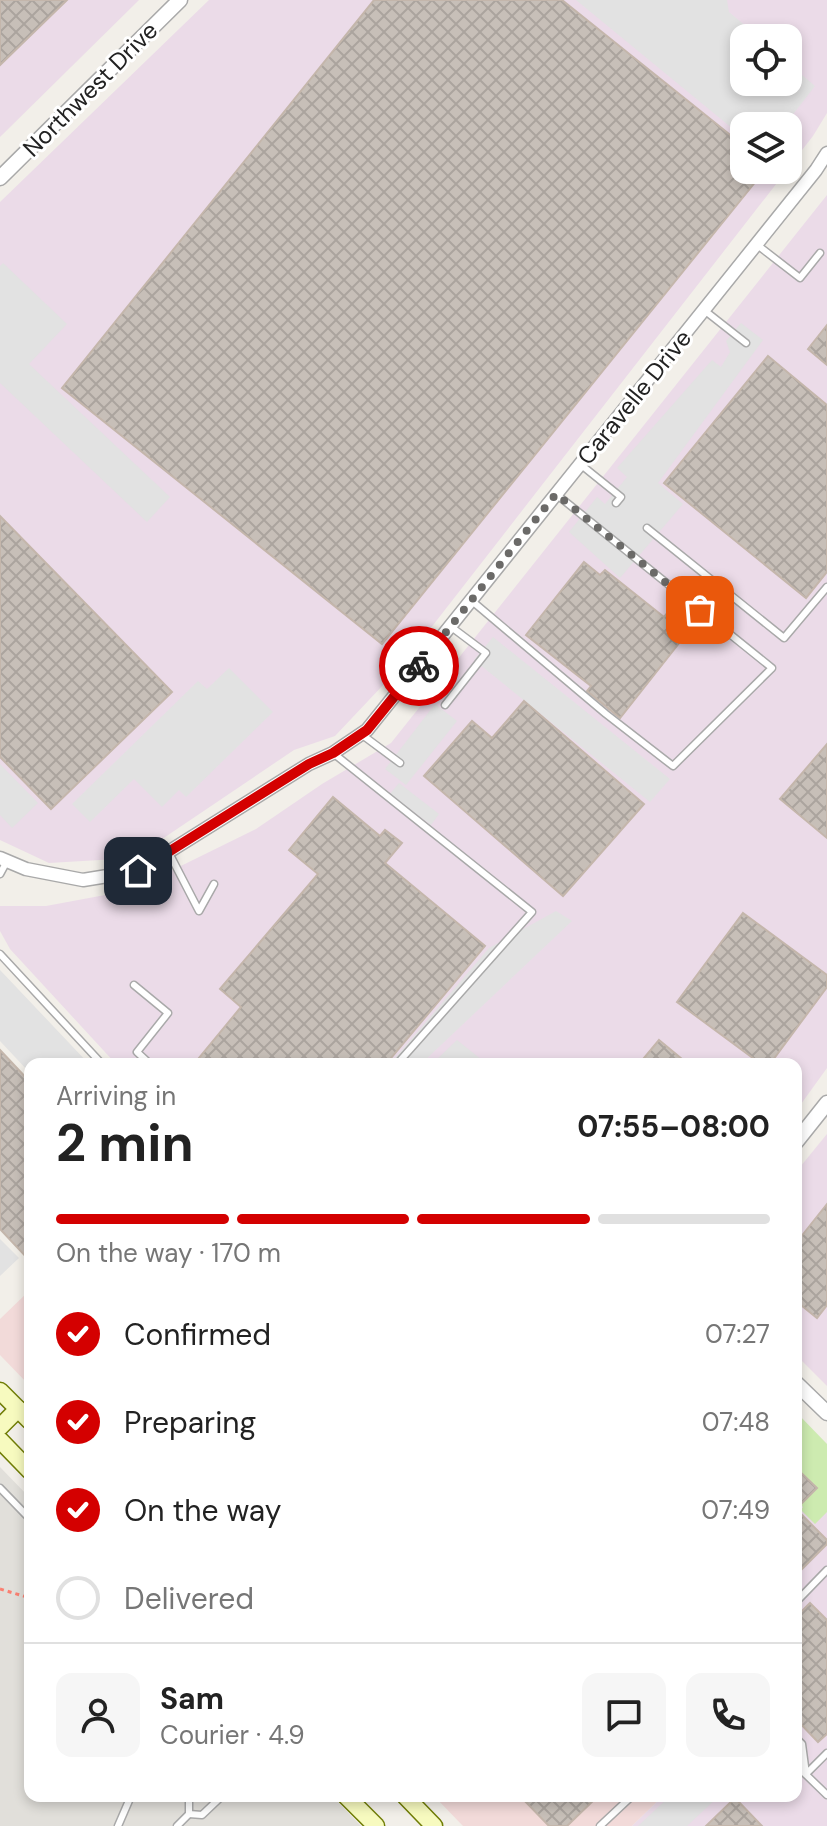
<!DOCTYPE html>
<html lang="en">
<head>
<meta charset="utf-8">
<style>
  body { margin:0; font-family:"DM Sans",sans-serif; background:#f6f6f6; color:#222; height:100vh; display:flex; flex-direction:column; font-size:30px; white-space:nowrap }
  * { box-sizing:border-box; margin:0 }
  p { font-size:26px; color:#767676 }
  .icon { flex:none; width:44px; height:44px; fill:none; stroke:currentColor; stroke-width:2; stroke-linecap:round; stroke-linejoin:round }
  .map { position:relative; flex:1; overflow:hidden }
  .sheet { position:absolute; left:24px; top:1058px; width:778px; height:744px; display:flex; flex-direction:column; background:#fff; border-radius:16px; box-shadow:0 4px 12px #0003 }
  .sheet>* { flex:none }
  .tools { position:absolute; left:730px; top:24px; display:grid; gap:16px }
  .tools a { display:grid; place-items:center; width:72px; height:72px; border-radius:16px; background:#fff; box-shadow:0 4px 12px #0003; font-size:40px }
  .pin { position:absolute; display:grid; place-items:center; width:68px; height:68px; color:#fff; margin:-34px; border-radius:16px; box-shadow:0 4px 12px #0006 }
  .courier { position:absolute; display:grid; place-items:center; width:80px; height:80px; margin:-40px; border:6px solid #d40000; border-radius:50%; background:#fff; color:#222; box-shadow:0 2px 10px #0007 }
  .headline em { font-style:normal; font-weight:700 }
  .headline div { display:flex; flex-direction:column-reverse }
  .headline { display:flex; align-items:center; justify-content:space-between; height:136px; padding:0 32px }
  h1 { font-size:52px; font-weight:700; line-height:60px }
  .bar { display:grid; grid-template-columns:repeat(4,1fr); gap:12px 8px; align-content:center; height:96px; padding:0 32px }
  .bar i { height:10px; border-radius:6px; background:#e0e0e0 }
  .bar .on { background:#d40000 }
  .bar p { grid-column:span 4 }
  .line { display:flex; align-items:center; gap:20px; padding:0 32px; border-top:2px solid #e0e0e0 }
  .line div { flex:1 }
  .round { display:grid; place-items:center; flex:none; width:84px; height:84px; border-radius:16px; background:#f6f6f6 }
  ol { padding:0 32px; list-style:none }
  li { display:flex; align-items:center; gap:24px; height:88px }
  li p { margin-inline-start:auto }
  li .icon { padding:8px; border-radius:50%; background:#d40000; color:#fff; stroke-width:4 }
  li:last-child { color:#767676 }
  li i { width:44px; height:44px; border:4px solid #e0e0e0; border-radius:50% }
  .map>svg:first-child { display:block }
  .commercial { fill:#f2dad9 }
  .industrial { fill:#ebdbe8; fill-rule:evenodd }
  .airport { fill:#e1dfda }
  .grass { fill:#cdebb0 }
  .parking { fill:#e2e2e2 }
  .building { fill:url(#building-cross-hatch); stroke:#c4b6ab; stroke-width:2 }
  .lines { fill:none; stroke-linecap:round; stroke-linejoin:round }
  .service-casing { stroke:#a9a9a9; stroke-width:9 }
  .minor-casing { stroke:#a9a9a9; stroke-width:15 }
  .tertiary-casing { stroke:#a9a9a9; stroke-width:17 }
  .secondary-casing { stroke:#707d05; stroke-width:19 }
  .path { stroke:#fa8072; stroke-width:3; stroke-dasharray:4 4; stroke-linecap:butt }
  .service { stroke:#fff; stroke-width:6 }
  .minor { stroke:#fff; stroke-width:12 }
  .tertiary { stroke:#fff; stroke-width:14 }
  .secondary { stroke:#f7fabf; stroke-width:16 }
  .done { stroke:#6b6a68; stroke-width:8; stroke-dasharray:0 14.4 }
  .route { stroke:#d40000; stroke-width:10 }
  .labels { text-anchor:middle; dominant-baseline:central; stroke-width:6; stroke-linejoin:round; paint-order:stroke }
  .street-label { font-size:24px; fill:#222; stroke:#fff }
</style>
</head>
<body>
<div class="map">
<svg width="827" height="1826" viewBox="0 0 827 1826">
  <defs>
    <pattern id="building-cross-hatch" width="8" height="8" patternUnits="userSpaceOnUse" patternTransform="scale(2)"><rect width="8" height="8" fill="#c7bfb8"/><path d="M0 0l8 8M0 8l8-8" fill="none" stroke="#aba49e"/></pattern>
  </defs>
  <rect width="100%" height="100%" fill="#f2efe9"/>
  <g class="commercial">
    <path d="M30,1290V1386L0,1355V1319Z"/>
    <path d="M434,1796H663L632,1826H463Z"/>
  </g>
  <g class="industrial">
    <path d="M0,0H139L0,137Z"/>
    <path d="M209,0H827V113L813,136L788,168V126H744V170H787L402,665L335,736L294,750L134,858L49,863L0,840V202ZM744,38H788V82H744Z"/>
    <path d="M827,195V1068L796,1111V1064H116L10,949L0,931V906H46L132,890L256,829L322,784L391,743Z"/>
    <path d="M827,1134V1386L796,1355V1172Z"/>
    <path d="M796,1414L827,1447V1826H632L663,1796H796Z"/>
  </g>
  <path class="airport" d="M0,1467L30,1498V1796H332L361,1826H0Z"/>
  <path class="grass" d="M796,1412L827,1444V1512L815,1524L801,1510L803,1507L796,1500L811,1483L796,1467Z"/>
  <g class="parking">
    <path d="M576,0H727L729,12L760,38H744V82H788V63L815,86L784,126H744V138Z"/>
    <path d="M3,263L67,324L29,364L170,497L147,522L0,383V266Z"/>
    <path d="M741,323L763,340L658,483L683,504L620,578L569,532L597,497L605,504L627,477L617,468L712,360L721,367L730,352L726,341Z"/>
    <path d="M493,637L670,779L650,802L474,660Z"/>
    <path d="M229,668L273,712L186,797L179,790L162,807L134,779L90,822L72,804L198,681L207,689Z"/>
    <path d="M435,704L457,721L406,785L385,769Z"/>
    <path d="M0,764L38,803L12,828L0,815Z"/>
    <path d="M399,783L439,814L431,825L390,794Z"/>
    <path d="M556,911L572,921L421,1064H390L489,948Z"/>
    <path d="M0,970L89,1064H30V1073L0,1041Z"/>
    <path d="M457,1040L487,1064H432Z"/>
    <path d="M0,1239L19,1258L0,1276Z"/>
    <path d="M670,1796H719L687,1826H638Z"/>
  </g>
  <g class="building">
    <path d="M0,0H67L0,65Z"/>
    <path d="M374,0H562L744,146V170H765L382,644L62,388Z"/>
    <path d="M827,325V365L808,349Z"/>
    <path d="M768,356L827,405V572L806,598L664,483Z"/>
    <path d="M0,516L172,692L51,809L0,757Z"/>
    <path d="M584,562L600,575L605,570L664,617L669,611L691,628L620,718L587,691L591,686L526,635Z"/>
    <path d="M524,701L644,804L563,896L424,776L472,721L492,738Z"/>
    <path d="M827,744V838L780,799Z"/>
    <path d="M333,797L380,836L385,830L402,843L385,863L485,946L386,1064H194L241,1007L220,989L318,874L289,850Z"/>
    <path d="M743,913L827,975V987L770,1064H761L677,1002Z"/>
    <path d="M659,1040L688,1064H639Z"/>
    <path d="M0,1050L30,1082V1261L0,1229Z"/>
    <path d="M827,1204V1305L817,1318L796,1301V1243Z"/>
    <path d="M796,1468L817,1488L796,1509L827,1540V1544L796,1575Z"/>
    <path d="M810,1603L827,1620V1734L818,1742L796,1719V1617Z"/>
    <path d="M520,1796H598L567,1826H549Z"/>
    <path d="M735,1798L762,1826H706Z"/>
  </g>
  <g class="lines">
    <g class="service-casing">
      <g id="service">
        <path d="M756,244L800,278L820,253"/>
        <path d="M704,310L746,343"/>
        <path d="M580,464L621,497L616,503"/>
        <path d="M647,528L784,638L827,587"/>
        <path d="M472,601L606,714L673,766L772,668L556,494"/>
        <path d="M445,705L486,653L450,626"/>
        <path d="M361,734L400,763"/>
        <path d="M333,753L532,912L397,1064"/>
        <path d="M169,853L199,911L214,884"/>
        <path d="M0,874L7,861"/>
        <path d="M0,954L102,1064"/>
        <path d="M134,985L168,1013L137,1052L150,1064"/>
        <path d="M0,1488L30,1519"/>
        <path d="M796,1602L827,1570"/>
        <path d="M796,1738L802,1744L806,1774L827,1753"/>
        <path d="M796,1765L827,1795"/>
        <path d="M189,1814L202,1815L222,1796"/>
        <path d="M118,1826L131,1796"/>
        <path d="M177,1826L189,1814V1800L193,1796"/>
        <path d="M600,1826L632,1796"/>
      </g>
    </g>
    <g class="minor-casing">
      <path id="minor" d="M0,858L26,869L83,880L138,871L309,764L333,753L367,730L816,170L827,153"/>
    </g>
    <g class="tertiary-casing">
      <g id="tertiary">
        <path d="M0,178L180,0"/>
        <path d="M796,1142L827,1103"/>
        <path d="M796,1383L827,1413"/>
      </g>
    </g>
    <g class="secondary-casing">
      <g id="secondary">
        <path d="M0,1391L30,1421"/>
        <path d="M0,1427L18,1409"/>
        <path d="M0,1440L30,1471"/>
        <path d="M346,1796L376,1826"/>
        <path d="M405,1796L434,1826"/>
      </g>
    </g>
    <path class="path" d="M0,1589L30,1598"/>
    <use href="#service" class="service"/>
    <use href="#minor" class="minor"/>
    <use href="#tertiary" class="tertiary"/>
    <use href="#secondary" class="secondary"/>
  </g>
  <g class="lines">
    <path class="done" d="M419,666L556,494L700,610"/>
    <path class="route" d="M138,871L309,764L333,753L367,730L419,666"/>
  </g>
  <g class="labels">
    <g class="street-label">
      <text transform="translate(90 89) rotate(-45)">Northwest Drive</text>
      <text transform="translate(634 397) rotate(-51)">Caravelle Drive</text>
    </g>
  </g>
</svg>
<div class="tools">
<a><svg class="icon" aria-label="locate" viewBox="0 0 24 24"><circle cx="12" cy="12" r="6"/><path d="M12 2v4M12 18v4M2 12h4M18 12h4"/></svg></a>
<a><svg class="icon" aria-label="layers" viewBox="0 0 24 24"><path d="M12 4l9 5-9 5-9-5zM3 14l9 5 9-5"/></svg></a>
</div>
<div class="pin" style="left:700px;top:610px;background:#ea580c"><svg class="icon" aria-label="bag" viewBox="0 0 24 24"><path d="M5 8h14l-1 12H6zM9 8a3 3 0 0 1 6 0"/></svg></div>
<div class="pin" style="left:138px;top:871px;background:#1f2937"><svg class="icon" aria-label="home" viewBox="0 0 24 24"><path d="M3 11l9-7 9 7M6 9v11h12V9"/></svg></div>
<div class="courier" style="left:419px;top:666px"><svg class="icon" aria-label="bike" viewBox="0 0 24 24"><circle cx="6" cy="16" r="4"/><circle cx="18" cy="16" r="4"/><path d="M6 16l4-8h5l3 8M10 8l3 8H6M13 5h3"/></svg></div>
<section class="sheet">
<div class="headline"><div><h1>2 min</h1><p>Arriving in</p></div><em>07:55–08:00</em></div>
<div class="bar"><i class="on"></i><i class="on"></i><i class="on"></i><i></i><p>On the way · 170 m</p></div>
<ol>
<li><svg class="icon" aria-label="check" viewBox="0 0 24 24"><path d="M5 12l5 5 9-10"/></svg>Confirmed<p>07:27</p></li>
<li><svg class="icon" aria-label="check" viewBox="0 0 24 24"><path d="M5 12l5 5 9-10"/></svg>Preparing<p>07:48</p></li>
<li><svg class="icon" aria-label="check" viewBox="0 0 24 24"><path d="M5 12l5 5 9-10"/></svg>On the way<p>07:49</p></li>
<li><i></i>Delivered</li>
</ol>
<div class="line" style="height:144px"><a class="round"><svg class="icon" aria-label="person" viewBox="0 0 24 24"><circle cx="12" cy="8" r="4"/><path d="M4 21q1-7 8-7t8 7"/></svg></a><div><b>Sam</b><p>Courier · 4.9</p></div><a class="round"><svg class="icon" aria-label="chat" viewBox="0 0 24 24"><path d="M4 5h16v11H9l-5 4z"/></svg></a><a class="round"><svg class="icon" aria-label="phone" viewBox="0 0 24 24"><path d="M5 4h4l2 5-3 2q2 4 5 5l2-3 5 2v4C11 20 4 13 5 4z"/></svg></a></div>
</section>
</div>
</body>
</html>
